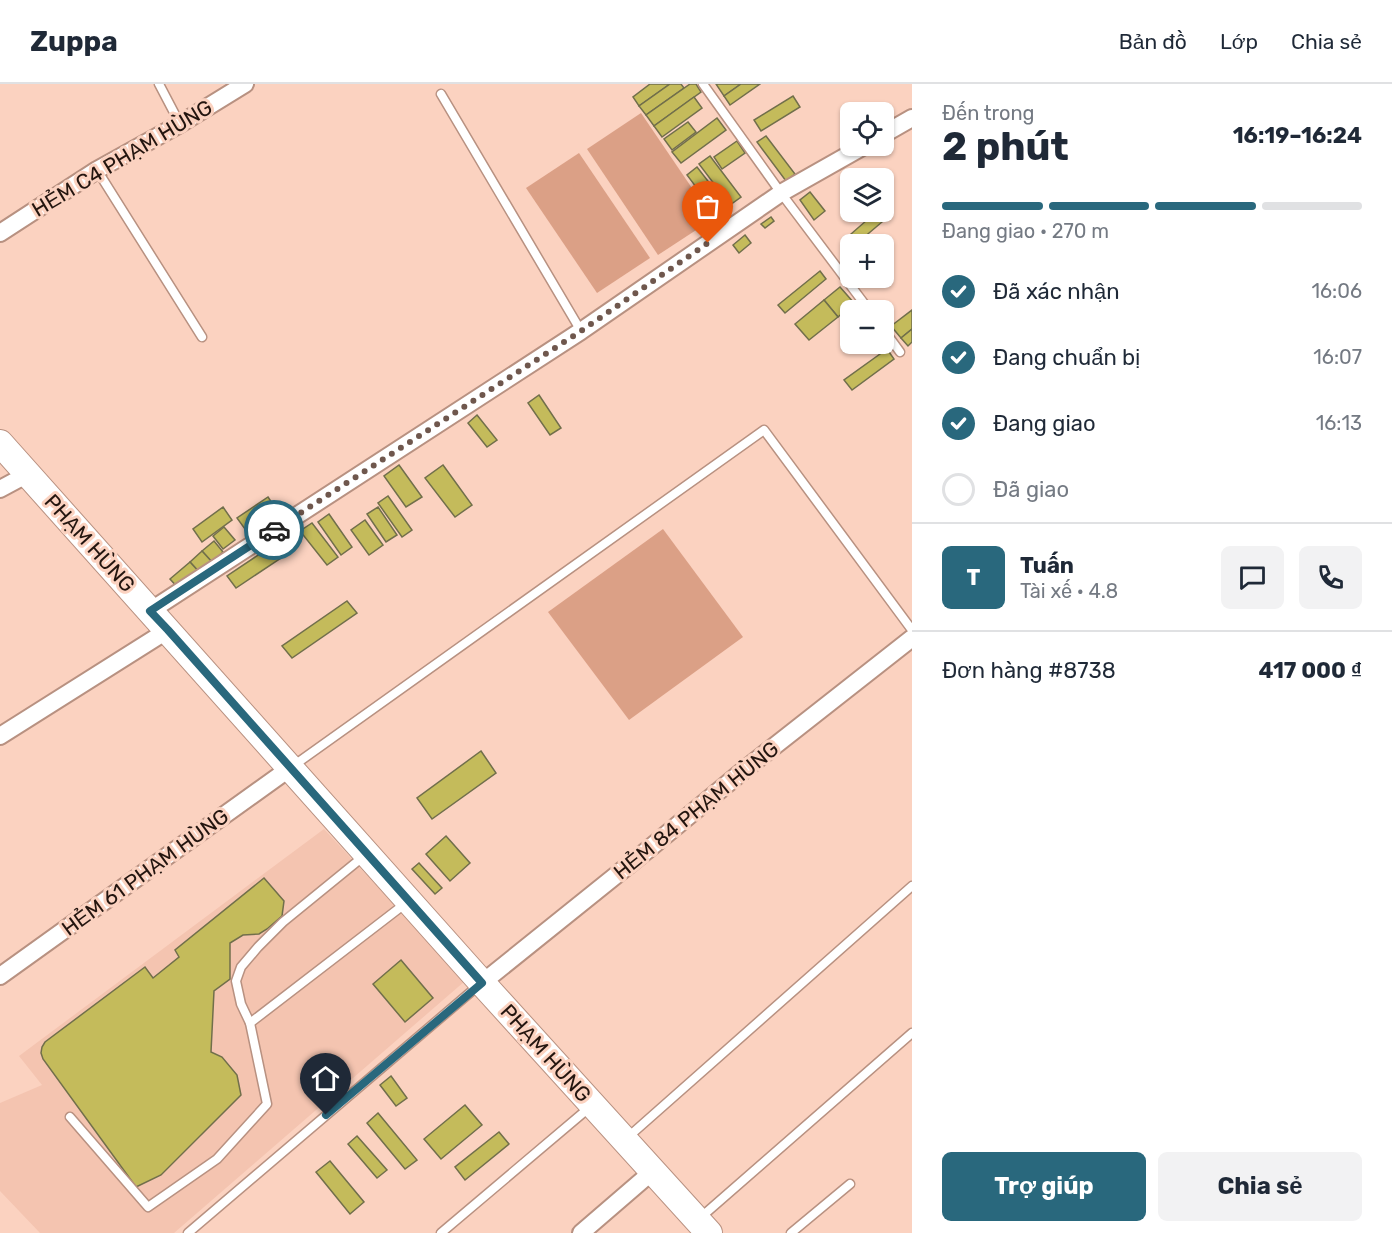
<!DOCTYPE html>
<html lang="vi">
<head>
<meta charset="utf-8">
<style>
  body { margin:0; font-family:Rubik,sans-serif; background:#f2f2f3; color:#1f2937; height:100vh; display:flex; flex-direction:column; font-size:22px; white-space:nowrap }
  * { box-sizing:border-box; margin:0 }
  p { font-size:20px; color:#747a83 }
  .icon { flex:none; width:33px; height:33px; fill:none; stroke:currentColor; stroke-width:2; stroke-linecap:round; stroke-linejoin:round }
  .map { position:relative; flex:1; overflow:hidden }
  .sheet { display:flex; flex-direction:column; background:#fff; width:480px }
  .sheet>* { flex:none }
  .buttons { position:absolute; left:840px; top:18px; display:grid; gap:12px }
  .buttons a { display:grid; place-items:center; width:54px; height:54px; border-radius:9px; background:#fff; box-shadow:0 2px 4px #0004; font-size:30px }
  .pin { position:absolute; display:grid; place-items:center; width:51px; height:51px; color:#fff; margin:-62px -26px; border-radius:50% 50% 50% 0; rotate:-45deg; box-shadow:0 0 6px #0007 }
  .pin .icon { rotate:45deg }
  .courier { position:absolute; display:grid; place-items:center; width:60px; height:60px; margin:-30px; border:4px solid #29687d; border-radius:50%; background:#fff; color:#222; box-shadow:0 2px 8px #0007 }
  .summary em { font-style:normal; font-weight:700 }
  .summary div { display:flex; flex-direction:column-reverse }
  .summary { display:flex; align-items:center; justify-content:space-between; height:102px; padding:0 30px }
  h1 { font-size:39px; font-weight:700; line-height:45px }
  .bar { display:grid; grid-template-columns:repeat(4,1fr); gap:9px 6px; align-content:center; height:72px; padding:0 30px }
  .bar i { height:8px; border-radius:4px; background:#e0e1e3 }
  .bar .selected { background:#29687d }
  .bar p { grid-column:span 4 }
  .line { display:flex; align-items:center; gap:15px; padding:0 30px; border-top:2px solid #e0e1e3 }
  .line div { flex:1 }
  .round { display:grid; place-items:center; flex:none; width:63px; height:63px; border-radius:9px; background:#f2f2f3 }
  ol { padding:0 30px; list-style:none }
  li { display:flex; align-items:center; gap:18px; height:66px }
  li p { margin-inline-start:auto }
  li .icon { padding:6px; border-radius:50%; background:#29687d; color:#fff; stroke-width:4 }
  li:last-child { color:#747a83 }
  li i { width:33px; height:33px; border:3px solid #e0e1e3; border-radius:50% }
  .button { display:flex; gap:12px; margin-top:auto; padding:12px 30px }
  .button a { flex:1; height:69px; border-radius:9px; background:#29687d; color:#fff; font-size:24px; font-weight:700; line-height:69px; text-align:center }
  .button a+a { background:#f2f2f3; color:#1f2937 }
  header { display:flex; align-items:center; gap:36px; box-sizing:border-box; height:84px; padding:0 30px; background:#fff; border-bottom:2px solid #e0e1e3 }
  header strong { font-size:28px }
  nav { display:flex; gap:33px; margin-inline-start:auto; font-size:21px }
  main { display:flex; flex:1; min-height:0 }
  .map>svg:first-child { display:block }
  .built { fill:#f4c4b0 }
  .green { fill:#dba086 }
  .building { fill:#c4bb5b; stroke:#716f4b; stroke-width:1.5 }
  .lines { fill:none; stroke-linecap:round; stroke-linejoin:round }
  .service-casing { stroke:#b89181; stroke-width:11 }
  .minor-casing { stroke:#b89181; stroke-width:20 }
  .primary-casing { stroke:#b89181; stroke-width:28 }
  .service { stroke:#fff; stroke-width:8 }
  .minor { stroke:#fff; stroke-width:16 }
  .primary { stroke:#fff; stroke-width:26 }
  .done { stroke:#6f574d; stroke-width:6; stroke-dasharray:0 10.8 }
  .route { stroke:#29687d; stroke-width:8 }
  .labels { text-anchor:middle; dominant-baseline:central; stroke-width:6; stroke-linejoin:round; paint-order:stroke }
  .street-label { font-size:21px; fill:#23150f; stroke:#fbd2c0 }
</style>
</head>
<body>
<header>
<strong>Zuppa</strong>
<nav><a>Bản đồ</a><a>Lớp</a><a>Chia sẻ</a></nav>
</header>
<main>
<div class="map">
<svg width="912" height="1149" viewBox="0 0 912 1149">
  <rect width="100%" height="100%" fill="#fbd2c0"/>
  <path class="built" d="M324,745L465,897L174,1149H40L0,1107V1019L42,1001L19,972Z"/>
  <g class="green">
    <path d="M641,29L713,135L658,171L587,65Z"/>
    <path d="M579,69L650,174L597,209L526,104Z"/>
    <path d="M663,445L743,553L629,636L548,528Z"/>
  </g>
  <g class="building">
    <path d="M650,0H670L639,22L633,13Z"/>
    <path d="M670,0H681L684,4L646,31L639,22Z"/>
    <path d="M690,0H696L701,8L654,42L646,31Z"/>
    <path d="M716,0H741L724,12Z"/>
    <path d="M741,0H760L730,21L724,12Z"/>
    <path d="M793,12L800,23L761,47L754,36Z"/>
    <path d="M694,13L702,24L662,53L654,42Z"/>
    <path d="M717,34L726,46L681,79L672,68Z"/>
    <path d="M688,38L696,48L672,66L664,55Z"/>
    <path d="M766,52L795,90L786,97L757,58Z"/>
    <path d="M737,57L745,69L722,85L714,73Z"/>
    <path d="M710,72L741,113L730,121L699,80Z"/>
    <path d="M697,83L725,119L714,127L687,91Z"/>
    <path d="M810,108L825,127L814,136L800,116Z"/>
    <path d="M875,129L882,138L856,160H850V165L843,157Z"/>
    <path d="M771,133L774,137L765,144L761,140Z"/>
    <path d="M745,151L751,159L739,169L733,161Z"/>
    <path d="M820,187L826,195L785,229L778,221Z"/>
    <path d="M840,203L854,219L838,233L824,216Z"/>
    <path d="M824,216L838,233L809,256L795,240Z"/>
    <path d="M912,226V245L901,254L891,242Z"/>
    <path d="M912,245V258L908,262L901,254Z"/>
    <path d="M887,265L894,275L852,306L844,296Z"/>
    <path d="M539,311L561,344L550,351L528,319Z"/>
    <path d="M477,331L497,356L487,363L468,339Z"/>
    <path d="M399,381L422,413L406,423L384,392Z"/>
    <path d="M443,381L472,421L455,433L425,394Z"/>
    <path d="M388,412L412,446L402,453L378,419Z"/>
    <path d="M268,413L280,431L250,452L237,434Z"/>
    <path d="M223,423L232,436L202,458L193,445Z"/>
    <path d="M378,423L397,451L386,458L367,430Z"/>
    <path d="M329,430L352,463L341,471L318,438Z"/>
    <path d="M365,436L383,461L369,471L351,446Z"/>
    <path d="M312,439L338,473L327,481L300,447Z"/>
    <path d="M224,443L235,456L223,465L213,452Z"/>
    <path d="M282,455L290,468L236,504L227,492Z"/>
    <path d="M214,457L223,468L212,478L202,467Z"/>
    <path d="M202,467L212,478L200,489L190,478Z"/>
    <path d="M190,478L200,489L180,506L170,495Z"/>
    <path d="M347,517L357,529L292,574L282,562Z"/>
    <path d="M481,667L496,689L432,735L417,714Z"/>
    <path d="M446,752L470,779L450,797L426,770Z"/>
    <path d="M419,779L442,804L435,810L412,785Z"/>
    <path d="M264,794L284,817L282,832L267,845L259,850L243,851L230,859V895L214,907L211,968L222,973L237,991L241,1011L161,1091L136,1103L43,975L41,969L42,963L45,958L145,883L153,894L179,873L175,866Z"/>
    <path d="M401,876L433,914L405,938L373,900Z"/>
    <path d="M391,992L407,1014L396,1022L380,1001Z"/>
    <path d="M465,1021L482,1041L441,1075L424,1055Z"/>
    <path d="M378,1029L417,1076L405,1085L367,1039Z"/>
    <path d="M499,1048L509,1060L465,1096L455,1083Z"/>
    <path d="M357,1052L387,1086L377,1094L348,1060Z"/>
    <path d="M330,1077L364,1118L350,1130L316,1088Z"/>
  </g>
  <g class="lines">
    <g class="service-casing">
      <g id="service">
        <path d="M159,0L180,40"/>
        <path d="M703,0L781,109L869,226"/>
        <path d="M441,10L581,247"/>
        <path d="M97,86L202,253"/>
        <path d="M884,246L900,268"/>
        <path d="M293,682L764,346L912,546"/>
        <path d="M250,939L241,920L236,897L241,883L258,863L283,838L364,772"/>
        <path d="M70,1033L148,1123L217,1075L267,1020L250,939L406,819"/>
        <path d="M627,1054L912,802"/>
        <path d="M700,1134L912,949"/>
        <path d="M188,1149L479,901"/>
        <path d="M441,1149L590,1023"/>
        <path d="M791,1149L850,1100"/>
      </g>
    </g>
    <g class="minor-casing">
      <g id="minor">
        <path d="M884,50L912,34"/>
        <path d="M0,149L97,86L180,40L245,0"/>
        <path d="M0,405L28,390"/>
        <path d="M150,527L581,247L781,109L864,62"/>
        <path d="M0,652L168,546"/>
        <path d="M0,892L290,684"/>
        <path d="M482,899L650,764L744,686L912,554"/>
        <path d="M581,1149L653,1087"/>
      </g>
    </g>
    <g class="primary-casing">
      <path id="primary" d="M0,359L482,899L709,1149"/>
    </g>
    <use href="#service" class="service"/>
    <use href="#minor" class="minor"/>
    <use href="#primary" class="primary"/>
  </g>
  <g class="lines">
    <path class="done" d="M274,446L581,247L708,159"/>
    <path class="route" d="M274,446L150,527L168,546L482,899L326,1031"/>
  </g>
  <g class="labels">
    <g class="street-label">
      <text transform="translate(122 74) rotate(-31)">HẺM C4 PHẠM HÙNG</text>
      <text transform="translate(90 459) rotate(48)">PHẠM HÙNG</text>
      <text transform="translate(696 726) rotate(-39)">HẺM 84 PHẠM HÙNG</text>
      <text transform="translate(145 788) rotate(-36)">HẺM 61 PHẠM HÙNG</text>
      <text transform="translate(546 969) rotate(48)">PHẠM HÙNG</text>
    </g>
  </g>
</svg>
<div class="buttons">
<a><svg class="icon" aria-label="locate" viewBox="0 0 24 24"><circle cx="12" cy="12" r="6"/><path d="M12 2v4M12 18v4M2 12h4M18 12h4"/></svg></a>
<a><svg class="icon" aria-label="layers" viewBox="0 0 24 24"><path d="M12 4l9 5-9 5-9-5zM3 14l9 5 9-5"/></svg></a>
<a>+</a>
<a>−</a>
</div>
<div class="pin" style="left:708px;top:159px;background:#ea580c"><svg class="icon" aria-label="bag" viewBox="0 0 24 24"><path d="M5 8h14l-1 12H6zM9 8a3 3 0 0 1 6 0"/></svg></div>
<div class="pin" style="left:326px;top:1031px;background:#1f2937"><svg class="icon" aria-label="home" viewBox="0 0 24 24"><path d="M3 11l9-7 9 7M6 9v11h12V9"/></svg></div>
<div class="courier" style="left:274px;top:446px"><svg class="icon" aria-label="car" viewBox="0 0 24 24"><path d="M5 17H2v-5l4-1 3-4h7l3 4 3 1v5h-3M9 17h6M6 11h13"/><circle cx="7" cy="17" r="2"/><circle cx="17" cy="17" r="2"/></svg></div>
</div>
<section class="sheet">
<div class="summary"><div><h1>2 phút</h1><p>Đến trong</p></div><em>16:19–16:24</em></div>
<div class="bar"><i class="selected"></i><i class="selected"></i><i class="selected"></i><i></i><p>Đang giao · 270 m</p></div>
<ol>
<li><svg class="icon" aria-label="check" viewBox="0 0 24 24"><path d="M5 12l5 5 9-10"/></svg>Đã xác nhận<p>16:06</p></li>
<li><svg class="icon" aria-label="check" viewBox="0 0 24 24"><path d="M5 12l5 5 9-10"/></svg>Đang chuẩn bị<p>16:07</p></li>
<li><svg class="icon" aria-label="check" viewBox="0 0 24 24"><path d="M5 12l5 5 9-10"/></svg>Đang giao<p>16:13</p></li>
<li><i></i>Đã giao</li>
</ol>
<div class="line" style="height:108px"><b class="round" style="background:#29687d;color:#fff">T</b><div><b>Tuấn</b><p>Tài xế · 4.8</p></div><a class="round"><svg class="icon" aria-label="chat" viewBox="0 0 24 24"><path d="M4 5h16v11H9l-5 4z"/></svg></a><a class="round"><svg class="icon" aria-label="phone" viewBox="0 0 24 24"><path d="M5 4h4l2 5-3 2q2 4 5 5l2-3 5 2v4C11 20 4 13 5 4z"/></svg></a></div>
<div class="line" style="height:78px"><div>Đơn hàng #8738</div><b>417 000 ₫</b></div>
<div class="button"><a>Trợ giúp</a><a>Chia sẻ</a></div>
</section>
</main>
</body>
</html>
